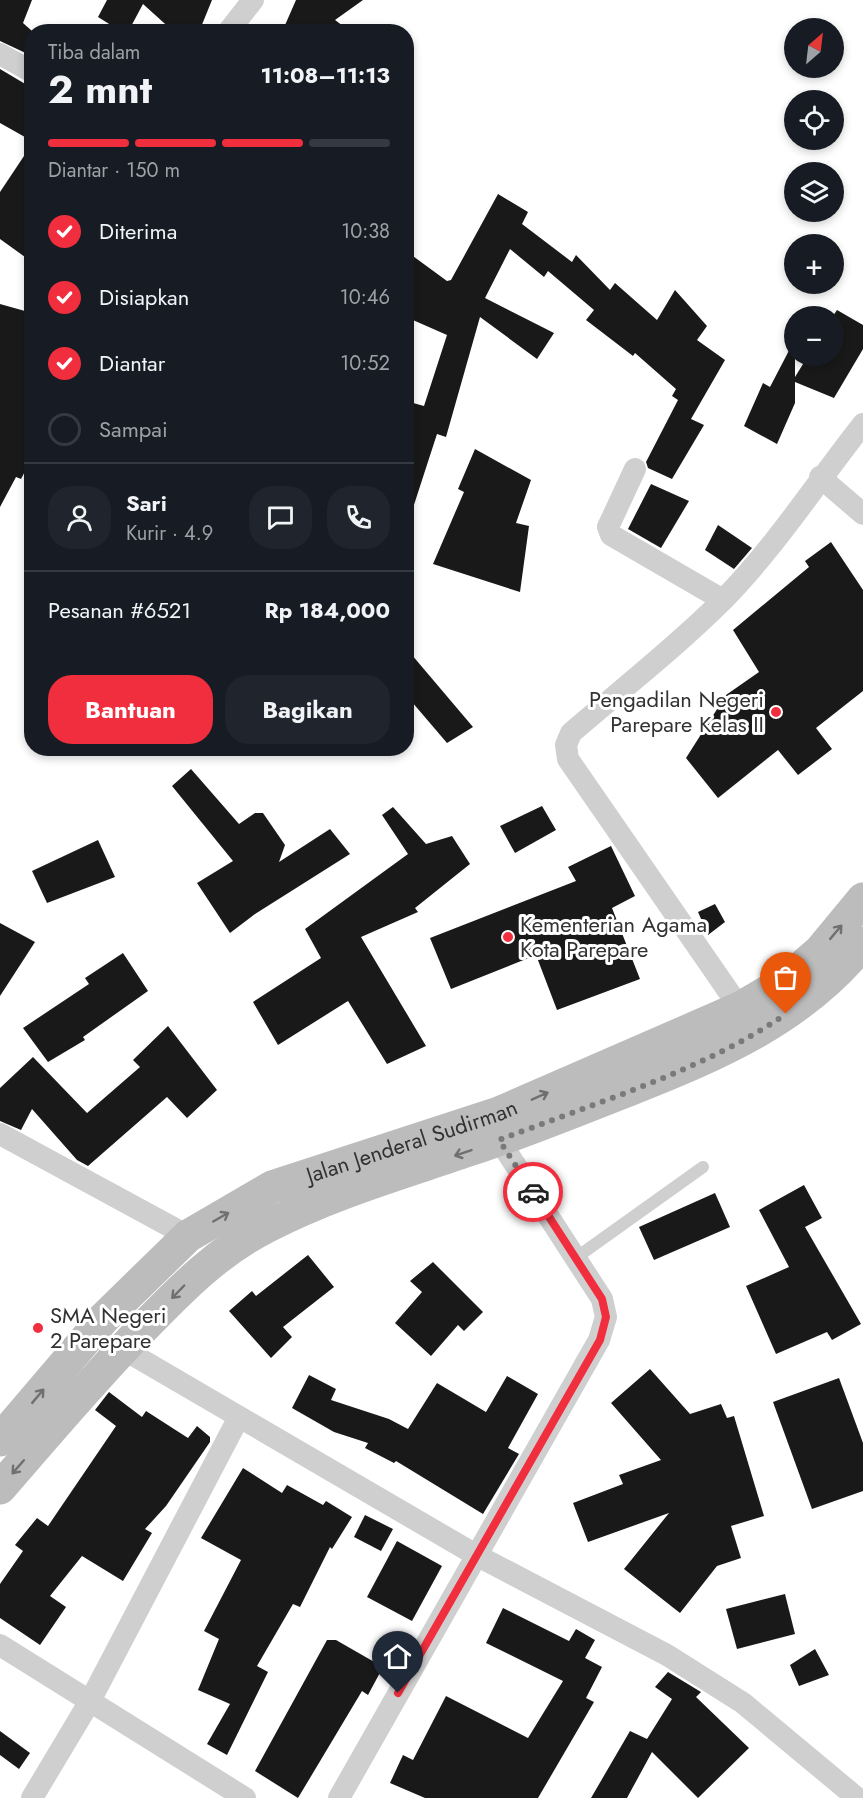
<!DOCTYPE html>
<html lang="id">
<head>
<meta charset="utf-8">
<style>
  body { margin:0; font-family:Jost,sans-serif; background:#20242c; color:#f1f3f6; height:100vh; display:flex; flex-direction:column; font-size:22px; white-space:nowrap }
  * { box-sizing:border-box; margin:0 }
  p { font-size:20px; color:#9ea1a6 }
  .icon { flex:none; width:33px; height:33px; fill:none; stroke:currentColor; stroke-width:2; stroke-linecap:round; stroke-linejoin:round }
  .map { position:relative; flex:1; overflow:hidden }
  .details { position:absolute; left:24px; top:24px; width:390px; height:732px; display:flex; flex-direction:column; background:#171b24; border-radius:24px; box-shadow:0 3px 9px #0003 }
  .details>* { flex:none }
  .needle { width:39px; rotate:28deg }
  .buttons { position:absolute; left:784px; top:18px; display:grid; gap:12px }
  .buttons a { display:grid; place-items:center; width:60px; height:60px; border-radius:50%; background:#171b24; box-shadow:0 3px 9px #0003; font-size:30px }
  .pin { position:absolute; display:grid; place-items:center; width:51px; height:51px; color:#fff; margin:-62px -26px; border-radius:50% 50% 50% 0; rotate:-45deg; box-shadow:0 0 6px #0007 }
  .pin .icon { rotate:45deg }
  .courier { position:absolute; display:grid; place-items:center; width:60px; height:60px; margin:-30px; border:4px solid #f02e3d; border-radius:50%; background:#fff; color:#222; box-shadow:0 2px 8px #0007 }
  .summary em { font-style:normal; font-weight:700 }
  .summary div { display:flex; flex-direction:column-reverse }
  .summary { display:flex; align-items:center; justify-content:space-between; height:102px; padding:0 24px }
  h1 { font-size:39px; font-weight:700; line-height:45px }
  .bar { display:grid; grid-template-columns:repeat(4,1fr); gap:9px 6px; align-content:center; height:72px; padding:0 24px }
  .bar i { height:8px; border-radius:4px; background:#363941 }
  .bar .selected { background:#f02e3d }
  .bar p { grid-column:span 4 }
  .line { display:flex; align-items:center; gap:15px; padding:0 24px; border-top:2px solid #363941 }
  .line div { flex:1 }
  .round { display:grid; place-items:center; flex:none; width:63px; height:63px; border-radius:24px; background:#20242c }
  ol { padding:0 24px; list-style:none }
  li { display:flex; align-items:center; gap:18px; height:66px }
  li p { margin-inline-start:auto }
  li .icon { padding:6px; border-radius:50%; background:#f02e3d; color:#fff; stroke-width:4 }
  li:last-child { color:#9ea1a6 }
  li i { width:33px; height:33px; border:3px solid #363941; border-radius:50% }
  .action { display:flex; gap:12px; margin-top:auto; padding:12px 24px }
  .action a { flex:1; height:69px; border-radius:24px; background:#f02e3d; color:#fff; font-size:24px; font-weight:700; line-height:69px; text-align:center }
  .action a+a { background:#20242c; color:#f1f3f6 }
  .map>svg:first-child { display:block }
  .building { fill:#191919 }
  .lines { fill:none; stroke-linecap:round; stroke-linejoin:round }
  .lane { stroke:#cfcfcf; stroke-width:12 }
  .street { stroke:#cfcfcf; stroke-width:22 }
  .secondary { stroke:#bcbcbc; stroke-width:33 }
  .oneway { stroke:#707070 }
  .done { stroke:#7a7a7a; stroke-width:6; stroke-dasharray:0 10.8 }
  .route { stroke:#f02e3d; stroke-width:8 }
  .poi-dot { fill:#f02e3d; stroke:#fff; stroke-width:2 }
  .labels { text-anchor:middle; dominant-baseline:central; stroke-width:6; stroke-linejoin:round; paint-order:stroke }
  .poi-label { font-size:22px; fill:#323232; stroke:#fff; text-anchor:start }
  .street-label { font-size:22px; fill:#323232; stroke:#fff }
</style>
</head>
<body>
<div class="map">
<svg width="863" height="1798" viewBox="0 0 863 1798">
  <rect width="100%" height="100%" fill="#fff"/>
  <g class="building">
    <path d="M0,0H32L23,23L32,31V56L0,41Z"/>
    <path d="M107,0H212L199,32H174L143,4L128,32H122L98,17Z"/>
    <path d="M296,0H363L335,20L351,32H282Z"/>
    <path d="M0,69L32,88V141L0,123Z"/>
    <path d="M32,144V262L0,239V192Z"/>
    <path d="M498,194L528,212L522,224L572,262L576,255L610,290L615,283L657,320L675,290L707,326L697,340L725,360L691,419L704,425L672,479L648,468L646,462L678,400L672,396L676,389L635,353L633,356L586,320L594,310L548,271L544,277L510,249L485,298L554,333L537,359L480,317L446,437L437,434L411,514H406V401L424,406L447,335L406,317V251L447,281L451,280Z"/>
    <path d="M0,304L32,313V458L21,479L16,477L0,507Z"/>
    <path d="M837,310L863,325V349L834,398L795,382V403L777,444L744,426L763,383L770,387L795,339V377L808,356H834L833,316Z"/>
    <path d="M475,449L531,480L516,523L529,526L520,592L433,564L464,492L458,489Z"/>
    <path d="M651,484L689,501L661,548L628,529Z"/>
    <path d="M718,525L752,548L734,569L705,550Z"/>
    <path d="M831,542L863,590V691L816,728L832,749L798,775L778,750L718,798L686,758L726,695L759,672L733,630L809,567L805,561Z"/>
    <path d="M406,648L473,727L447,743L406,695Z"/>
    <path d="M191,769L239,824L255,813H263L285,845L279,862L330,829L350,854L255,914L230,933L197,883L233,861L172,786Z"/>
    <path d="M542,806L556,830L515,853L500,826Z"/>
    <path d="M393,807L426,844L452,836L470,864L415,908L418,912L361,937L426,1046L387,1064L348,1001L278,1045L253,1002L321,958L305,929L408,854L382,815Z"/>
    <path d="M98,840L115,877L47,903L32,871Z"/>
    <path d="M611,846L635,896L612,908L640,979L557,1010L536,955L451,989L430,938L576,881L568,867Z"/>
    <path d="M715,904L725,922L708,935L698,912Z"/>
    <path d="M0,923L35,942L0,996Z"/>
    <path d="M123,953L148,991L83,1037L85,1040L48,1062L23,1028L89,984L85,978Z"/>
    <path d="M168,1026L217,1090L187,1118L167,1097L88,1166L77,1160L32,1109L21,1130L0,1121V1088L33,1057L87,1113L140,1067L133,1060Z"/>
    <path d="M804,1185L822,1218L805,1227L861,1324L832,1340L827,1332L776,1354L746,1286L789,1267L759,1210Z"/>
    <path d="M715,1193L730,1227L654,1260L639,1227Z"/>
    <path d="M308,1255L334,1287L283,1327L292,1337L271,1358L229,1311L252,1291L256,1296Z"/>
    <path d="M433,1262L483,1312L464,1331L458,1325L431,1356L395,1323L422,1292L410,1281Z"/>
    <path d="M650,1369L690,1414L721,1404L727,1418L734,1416L764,1516L731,1526L741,1558L717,1566L680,1613L624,1569L669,1513L588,1542L573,1503L623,1484L619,1475L661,1460L611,1403Z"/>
    <path d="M309,1375L336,1389L331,1400L389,1419L408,1429L437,1383L486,1412L507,1376L538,1394L508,1448L519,1454L483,1514L396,1461L394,1463L365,1448L368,1443L334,1432L292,1408Z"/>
    <path d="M839,1378L863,1443V1491L812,1509L773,1402Z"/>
    <path d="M109,1392L142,1417L146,1411L188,1438L197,1426L210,1437V1442L166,1506L145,1529L152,1533L123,1581L82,1556L50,1596L66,1607L40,1645L0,1618V1584L23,1551L15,1545L37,1518L48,1526L116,1426L95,1410Z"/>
    <path d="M243,1468L282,1493L287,1485L323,1505L326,1501L352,1517L332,1549L330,1547L300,1607L293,1604L257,1666L268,1672L227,1755L207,1744L230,1704L198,1690L219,1639L204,1631L241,1560L201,1538Z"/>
    <path d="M365,1515L393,1529L381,1551L354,1537Z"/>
    <path d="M397,1541L442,1566L412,1621L367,1597Z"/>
    <path d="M785,1594L795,1634L737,1649L726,1609Z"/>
    <path d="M503,1608L569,1641L576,1629L595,1640L585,1658L602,1667L586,1698L594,1702L538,1798H425L390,1783L403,1755L413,1760L446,1696L528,1738L563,1681L486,1643Z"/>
    <path d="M327,1640H336L383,1667L368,1695L362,1691L298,1798L255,1771Z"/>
    <path d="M815,1649L829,1675L799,1686L790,1665Z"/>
    <path d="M668,1672L701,1692L696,1697L749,1748L698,1798L652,1752L627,1798H591L630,1731L647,1739L672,1699L655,1687Z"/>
    <path d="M0,1731L30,1753L19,1769L0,1755Z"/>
  </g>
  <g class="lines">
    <path class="lane" d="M577,1257L703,1167"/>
    <g class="street">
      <path d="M228,32L253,0"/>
      <path d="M0,54L32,72"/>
      <path d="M635,469L608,527L611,535L723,600"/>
      <path d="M820,477L863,514"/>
      <path d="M740,1008L568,759L566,745L571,733C622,689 676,647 723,600C776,546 817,482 863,424"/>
      <path d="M0,1134L188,1236"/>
      <path d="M123,1349L476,1555L667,1655L743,1703L857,1798"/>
      <path d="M0,1645L245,1798"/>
      <path d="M32,1798L90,1701L239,1417"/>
      <path d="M339,1798L599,1340L606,1317L602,1299L492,1129"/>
    </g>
    <g class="secondary">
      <path id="s1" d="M0,1440L104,1318L188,1236L272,1187L499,1113L740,1008L784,982L820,951L863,899"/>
      <path d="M0,1488C47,1434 93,1379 143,1328C182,1288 218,1251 268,1226C332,1193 402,1173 469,1150C524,1132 577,1110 631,1089C719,1054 802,1019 863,943"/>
    </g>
  </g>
  <defs><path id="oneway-shaft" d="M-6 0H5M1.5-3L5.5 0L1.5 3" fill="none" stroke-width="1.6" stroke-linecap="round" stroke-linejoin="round" transform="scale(1.5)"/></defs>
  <g class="oneway">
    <use href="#oneway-shaft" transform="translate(836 932) rotate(-50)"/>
    <use href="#oneway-shaft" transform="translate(540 1096) rotate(-24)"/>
    <use href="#oneway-shaft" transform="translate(463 1153) rotate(161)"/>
    <use href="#oneway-shaft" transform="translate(221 1217) rotate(-30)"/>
    <use href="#oneway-shaft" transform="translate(178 1292) rotate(134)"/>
    <use href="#oneway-shaft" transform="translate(38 1396) rotate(-50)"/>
    <use href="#oneway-shaft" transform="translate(18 1467) rotate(131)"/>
  </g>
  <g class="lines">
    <path class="done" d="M533,1192L499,1140C592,1104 705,1070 786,1014"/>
    <path class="route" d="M398,1693L600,1340L606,1317L602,1299L533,1192"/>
  </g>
  <g class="poi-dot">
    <circle cx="776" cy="712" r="6"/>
    <circle cx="508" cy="937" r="6"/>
    <circle cx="38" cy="1328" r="6"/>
  </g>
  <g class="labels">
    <g class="poi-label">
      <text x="764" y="699" text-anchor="end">Pengadilan Negeri<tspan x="764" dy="25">Parepare Kelas II</tspan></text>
      <text x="520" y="924">Kementerian Agama<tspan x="520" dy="25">Kota Parepare</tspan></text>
      <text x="50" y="1315">SMA Negeri<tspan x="50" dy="25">2 Parepare</tspan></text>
    </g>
    <g class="street-label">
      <text stroke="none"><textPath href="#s1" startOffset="522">Jalan Jenderal Sudirman</textPath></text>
    </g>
  </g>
</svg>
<div class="buttons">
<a><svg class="needle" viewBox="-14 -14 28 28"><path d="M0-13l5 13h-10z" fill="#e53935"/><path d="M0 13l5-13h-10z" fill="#9ea1a6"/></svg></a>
<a><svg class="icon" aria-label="locate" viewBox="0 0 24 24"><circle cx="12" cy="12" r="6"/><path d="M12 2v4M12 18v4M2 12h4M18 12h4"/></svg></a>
<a><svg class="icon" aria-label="layers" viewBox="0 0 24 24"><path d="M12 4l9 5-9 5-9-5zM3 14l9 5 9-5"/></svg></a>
<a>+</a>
<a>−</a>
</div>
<div class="pin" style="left:786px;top:1014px;background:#ea580c"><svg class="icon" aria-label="bag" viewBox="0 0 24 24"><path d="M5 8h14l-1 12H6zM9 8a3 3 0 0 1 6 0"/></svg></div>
<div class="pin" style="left:398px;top:1693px;background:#1f2937"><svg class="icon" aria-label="home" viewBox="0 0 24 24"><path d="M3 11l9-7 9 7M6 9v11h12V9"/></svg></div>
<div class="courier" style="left:533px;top:1192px"><svg class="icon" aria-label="car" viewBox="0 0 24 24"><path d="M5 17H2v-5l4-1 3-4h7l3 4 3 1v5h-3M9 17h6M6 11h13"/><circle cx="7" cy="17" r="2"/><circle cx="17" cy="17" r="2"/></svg></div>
<section class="details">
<div class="summary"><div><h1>2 mnt</h1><p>Tiba dalam</p></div><em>11:08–11:13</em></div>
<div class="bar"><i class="selected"></i><i class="selected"></i><i class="selected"></i><i></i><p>Diantar · 150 m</p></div>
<ol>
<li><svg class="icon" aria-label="check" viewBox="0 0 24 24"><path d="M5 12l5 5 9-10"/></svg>Diterima<p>10:38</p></li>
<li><svg class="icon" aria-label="check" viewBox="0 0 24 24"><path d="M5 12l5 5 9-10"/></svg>Disiapkan<p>10:46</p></li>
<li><svg class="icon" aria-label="check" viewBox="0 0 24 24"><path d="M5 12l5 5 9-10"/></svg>Diantar<p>10:52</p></li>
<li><i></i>Sampai</li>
</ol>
<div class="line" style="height:108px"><a class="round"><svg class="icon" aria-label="person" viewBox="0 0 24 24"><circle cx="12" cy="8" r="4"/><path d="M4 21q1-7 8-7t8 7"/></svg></a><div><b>Sari</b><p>Kurir · 4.9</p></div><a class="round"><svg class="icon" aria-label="chat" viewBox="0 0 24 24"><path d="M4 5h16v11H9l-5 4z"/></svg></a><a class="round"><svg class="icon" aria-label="phone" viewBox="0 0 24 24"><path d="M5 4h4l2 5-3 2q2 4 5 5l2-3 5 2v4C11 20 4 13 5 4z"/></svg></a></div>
<div class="line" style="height:78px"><div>Pesanan #6521</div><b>Rp 184,000</b></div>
<div class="action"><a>Bantuan</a><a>Bagikan</a></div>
</section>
</div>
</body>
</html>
